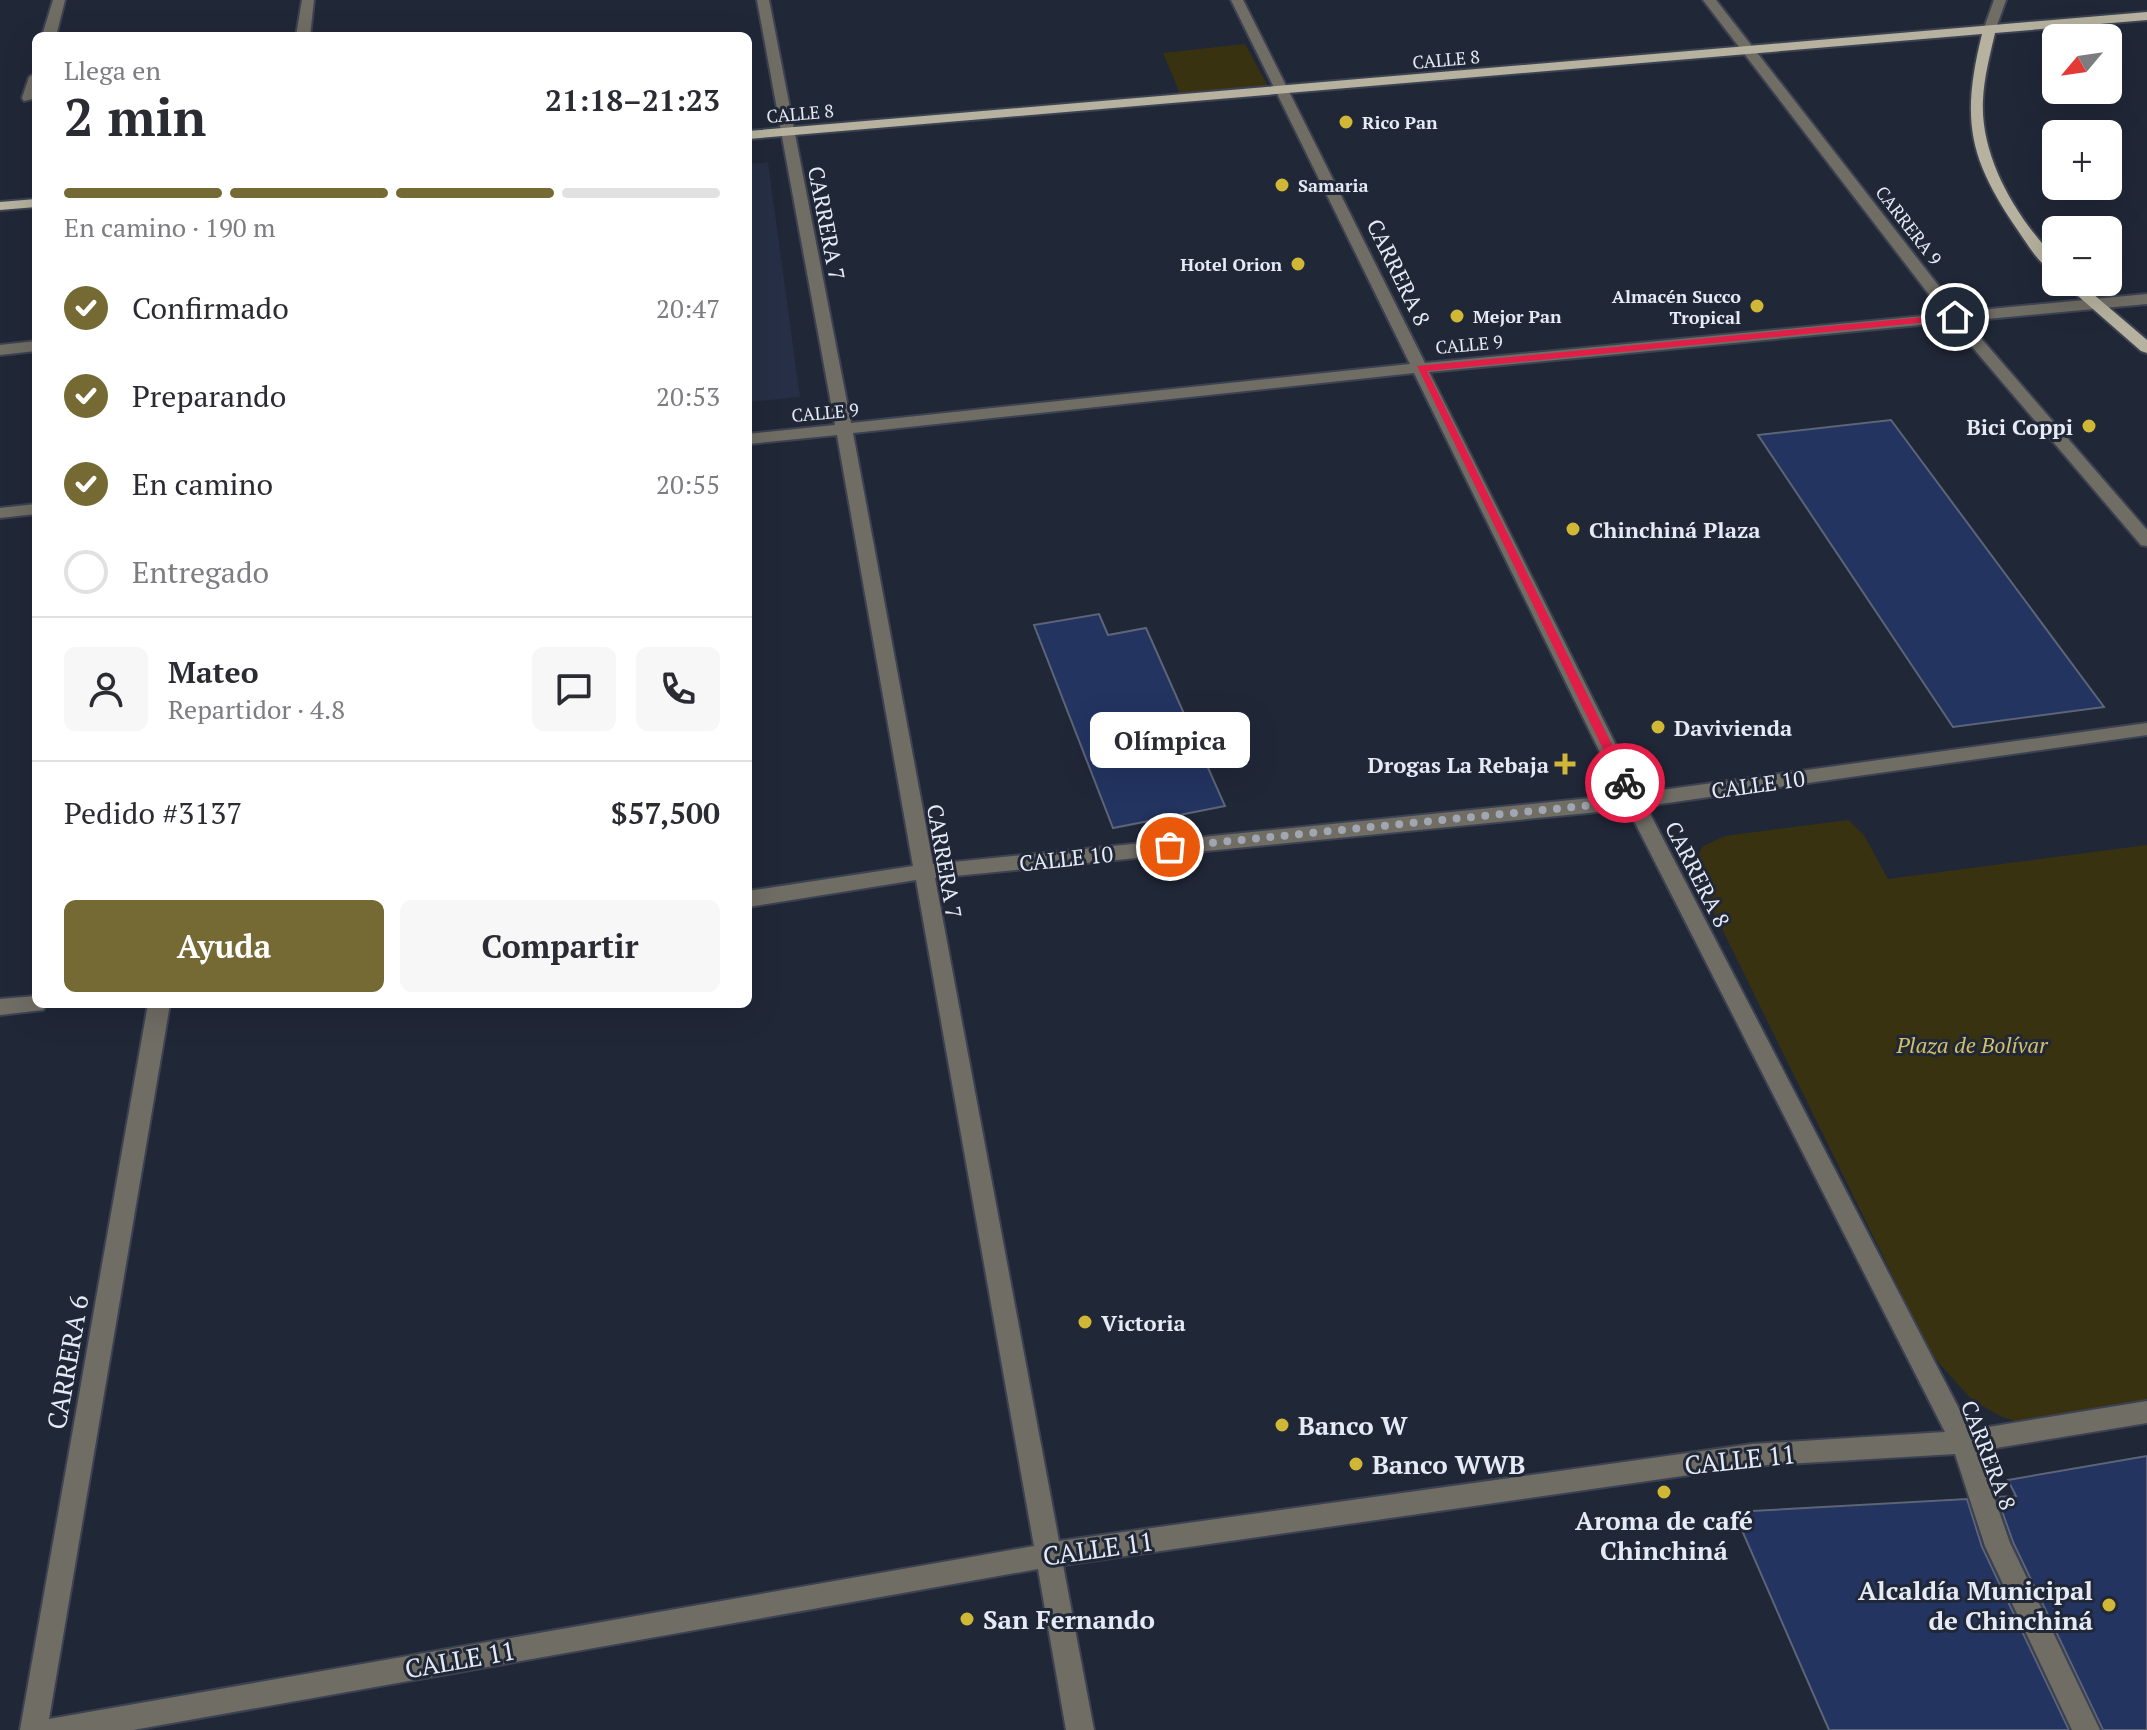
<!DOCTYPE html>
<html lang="es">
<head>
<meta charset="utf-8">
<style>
  body { margin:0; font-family:"PT Serif",serif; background:#f7f7f7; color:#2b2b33; height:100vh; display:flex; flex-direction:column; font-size:30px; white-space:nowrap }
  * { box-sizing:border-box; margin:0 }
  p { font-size:26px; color:#7c7c81 }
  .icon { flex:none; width:44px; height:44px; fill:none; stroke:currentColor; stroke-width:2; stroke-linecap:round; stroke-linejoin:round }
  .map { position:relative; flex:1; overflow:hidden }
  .details { position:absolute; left:32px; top:32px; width:720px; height:976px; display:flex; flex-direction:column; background:#fff; border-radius:12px; box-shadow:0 8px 32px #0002 }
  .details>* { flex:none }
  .needle { width:52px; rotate:241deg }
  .controls { position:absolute; left:2042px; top:24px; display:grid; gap:16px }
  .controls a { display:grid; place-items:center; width:80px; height:80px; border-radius:12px; background:#fff; box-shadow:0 8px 32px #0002; font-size:40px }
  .pin { position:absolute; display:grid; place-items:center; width:68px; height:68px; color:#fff; margin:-34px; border:4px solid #fff; border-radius:50%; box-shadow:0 2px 8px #0007 }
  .courier { position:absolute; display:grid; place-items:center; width:80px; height:80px; margin:-40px; border:6px solid #e11d48; border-radius:50%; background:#fff; color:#222; box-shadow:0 2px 10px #0007 }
  .bubble { position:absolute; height:56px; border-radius:12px; background:#fff; box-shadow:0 8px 32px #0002; font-size:26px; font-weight:700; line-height:56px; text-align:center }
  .overview em { font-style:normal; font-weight:700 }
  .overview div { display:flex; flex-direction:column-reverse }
  .overview { display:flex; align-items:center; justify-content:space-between; height:136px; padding:0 32px }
  h1 { font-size:52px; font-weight:700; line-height:60px }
  .bar { display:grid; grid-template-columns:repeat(4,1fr); gap:12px 8px; align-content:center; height:96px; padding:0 32px }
  .bar i { height:10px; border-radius:6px; background:#e1e1e2 }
  .bar .current { background:#756a34 }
  .bar p { grid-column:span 4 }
  .line { display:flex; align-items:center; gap:20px; padding:0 32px; border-top:2px solid #e1e1e2 }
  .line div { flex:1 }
  .round { display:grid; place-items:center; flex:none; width:84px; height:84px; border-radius:12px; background:#f7f7f7 }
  ol { padding:0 32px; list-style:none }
  li { display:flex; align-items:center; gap:24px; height:88px }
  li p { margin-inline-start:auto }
  li .icon { padding:8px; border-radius:50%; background:#756a34; color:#fff; stroke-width:4 }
  li:last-child { color:#7c7c81 }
  li i { width:44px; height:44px; border:4px solid #e1e1e2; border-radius:50% }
  .primary-button { display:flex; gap:16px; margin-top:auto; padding:16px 32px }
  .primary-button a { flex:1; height:92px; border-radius:12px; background:#756a34; color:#fff; font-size:32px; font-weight:700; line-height:92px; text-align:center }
  .primary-button a+a { background:#f7f7f7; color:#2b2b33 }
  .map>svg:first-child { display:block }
  .built { fill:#262f45 }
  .green { fill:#393211 }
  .building { fill:#233461; stroke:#5c6477; stroke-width:2 }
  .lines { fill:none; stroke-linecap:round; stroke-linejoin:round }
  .street-casing { stroke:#3c4252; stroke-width:4 }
  .primary-casing { stroke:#3c4252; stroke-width:4 }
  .street { fill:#6f6d64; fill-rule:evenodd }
  .primary { fill:#b6b29f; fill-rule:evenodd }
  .route { fill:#e11d48 }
  .done { stroke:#a0a6b2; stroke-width:8; stroke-dasharray:0 14.4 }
  .poi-dot { fill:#d0b736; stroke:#202737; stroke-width:3 }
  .labels { text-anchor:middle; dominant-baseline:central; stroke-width:6; stroke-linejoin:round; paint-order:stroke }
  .far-street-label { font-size:18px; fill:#e5eaf5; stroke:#202737 }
  .far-poi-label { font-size:18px; font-weight:bold; fill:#e5eaf5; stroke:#202737; text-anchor:start }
  .street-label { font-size:22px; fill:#e5eaf5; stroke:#202737 }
  .poi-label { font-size:22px; font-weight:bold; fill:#e5eaf5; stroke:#202737; text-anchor:start }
  .park-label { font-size:22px; font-style:italic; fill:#d2bf66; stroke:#202737 }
  .near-street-label { font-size:26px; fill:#e5eaf5; stroke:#202737 }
  .near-poi-label { font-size:26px; font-weight:bold; fill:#e5eaf5; stroke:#202737; text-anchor:start }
</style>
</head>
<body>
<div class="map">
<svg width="2147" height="1730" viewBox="0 0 2147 1730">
  <rect width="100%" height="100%" fill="#202737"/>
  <path class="built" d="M768,162L800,397L748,402V164Z"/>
  <g class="green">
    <path d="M1245,44L1270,90L1182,98L1163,53Z"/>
    <path d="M1848,820L1864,835L1888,879L2147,845V1406L2031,1426L2002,1417L1972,1400L1931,1354L1700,884L1694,862L1703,846L1725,836Z"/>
  </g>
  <g class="building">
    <path d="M1891,420L2104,707L1953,727L1758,435Z"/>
    <path d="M1099,614L1108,635L1146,628L1225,806L1113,828L1034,625Z"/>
    <path d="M2147,1456V1730H2103L2013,1542L1997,1497L2016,1496L2008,1480Z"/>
    <path d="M1967,1499L1982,1547L2069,1730H1829L1734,1512Z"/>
  </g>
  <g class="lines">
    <g class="street-casing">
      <g id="street">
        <path d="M53,0H65L56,36H42Z"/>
        <path d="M302,0H314L310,36H296Z"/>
        <path d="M757,0H769L851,423L1410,364L1231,0H1243L1425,363L1944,314L1703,0H1716L1959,312L2147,294V304L1966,321L2147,530V546L2141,545L1951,322L1429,372L1640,793L2147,723V735L1646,806L1970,1430L2147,1401V1423L1978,1451L2010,1543L2100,1730H2072L1985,1546L1955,1454L1752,1466L1063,1565L1094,1730H1066L1038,1569L133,1730H20L148,1004H170L49,1719L1034,1546L916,880L748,907V891L913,866L837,435L748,444V434L835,425ZM1414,373L1621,795L933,864L853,433ZM1628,809L1945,1432L1752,1444L1059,1541L935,878Z"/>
        <path d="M1994,0H2006L1996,28L1990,32L1984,28Z"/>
        <path d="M36,73V98L24,101L22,98L29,77Z"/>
        <path d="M36,341V351L0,355V345Z"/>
        <path d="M36,504V514L0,518V508Z"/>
        <path d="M36,996V1004H47L43,1010L0,1015V999Z"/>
      </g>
    </g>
    <g class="primary-casing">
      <g id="primary">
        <path d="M2147,12V20L1995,33C1990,55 1984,77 1983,100C1980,158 2017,218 2056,259V272C2041,268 2028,245 2019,232C1968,158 1961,120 1982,34L748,139V131Z"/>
        <path d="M36,199V207L0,210V202Z"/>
        <path d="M2062,282H2079L2147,340V353L2141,351Z"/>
      </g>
    </g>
    <use href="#street" class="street"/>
    <use href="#primary" class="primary"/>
  </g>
  <path class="route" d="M1955,314L1959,315V319L1427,371L1631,783L1625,787L1621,786L1417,366Z"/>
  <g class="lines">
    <path class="done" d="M1170,847L1634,801L1625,783"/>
  </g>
  <g class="poi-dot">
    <circle cx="1346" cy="122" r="8"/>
    <circle cx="1282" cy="185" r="8"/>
    <circle cx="1298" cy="264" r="8"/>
    <circle cx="1757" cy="306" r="8"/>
    <circle cx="1457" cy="316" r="8"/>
    <circle cx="2089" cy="426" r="8"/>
    <circle cx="1573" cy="529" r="8"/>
    <circle cx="1658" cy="727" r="8"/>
    <path d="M1561 752h8v8h8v8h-8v8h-8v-8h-8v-8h8z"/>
    <circle cx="1085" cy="1322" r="8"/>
    <circle cx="1282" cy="1425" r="8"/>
    <circle cx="1356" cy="1464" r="8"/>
    <circle cx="1664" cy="1492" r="8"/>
    <circle cx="2109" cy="1605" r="8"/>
    <circle cx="967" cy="1619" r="8"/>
  </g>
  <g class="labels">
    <g class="far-street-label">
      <text transform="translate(1446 59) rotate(-5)">CALLE 8</text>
      <text transform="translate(800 113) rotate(-5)">CALLE 8</text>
      <text transform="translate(1909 225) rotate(52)">CARRERA 9</text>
      <text transform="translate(1469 344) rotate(-5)">CALLE 9</text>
      <text transform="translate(825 412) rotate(-5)">CALLE 9</text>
    </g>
    <g class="far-poi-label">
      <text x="1362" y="122">Rico Pan</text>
      <text x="1298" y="185">Samaria</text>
      <text x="1282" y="264" text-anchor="end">Hotel Orion</text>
      <text x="1741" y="296" text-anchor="end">Almacén Succo<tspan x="1741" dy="21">Tropical</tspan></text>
      <text x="1473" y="316">Mejor Pan</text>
    </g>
    <g class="street-label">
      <text transform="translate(827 223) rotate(79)">CARRERA 7</text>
      <text transform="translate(1399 272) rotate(64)">CARRERA 8</text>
      <text transform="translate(1758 784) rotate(-8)">CALLE 10</text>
      <text transform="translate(1066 858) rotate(-6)">CALLE 10</text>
      <text transform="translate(945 861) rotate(80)">CARRERA 7</text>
      <text transform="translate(1698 874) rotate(63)">CARRERA 8</text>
      <text transform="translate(1989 1455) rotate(69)">CARRERA 8</text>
    </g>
    <g class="poi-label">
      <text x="2073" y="426" text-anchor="end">Bici Coppi</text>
      <text x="1589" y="529">Chinchiná Plaza</text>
      <text x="1674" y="727">Davivienda</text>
      <text x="1549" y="764" text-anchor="end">Drogas La Rebaja</text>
      <text x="1101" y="1322">Victoria</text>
    </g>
    <g class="park-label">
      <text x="1972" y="1044">Plaza de Bolívar</text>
    </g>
    <g class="near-street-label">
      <text transform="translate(67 1362) rotate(-80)">CARRERA 6</text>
      <text transform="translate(1740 1459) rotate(-6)">CALLE 11</text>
      <text transform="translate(1098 1548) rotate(-8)">CALLE 11</text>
      <text transform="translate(460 1659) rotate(-10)">CALLE 11</text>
    </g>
    <g class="near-poi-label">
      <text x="1298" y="1425">Banco W</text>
      <text x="1372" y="1464">Banco WWB</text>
      <text x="1664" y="1520" text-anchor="middle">Aroma de café<tspan x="1664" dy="30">Chinchiná</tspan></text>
      <text x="2093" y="1590" text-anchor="end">Alcaldía Municipal<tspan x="2093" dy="30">de Chinchiná</tspan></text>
      <text x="983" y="1619">San Fernando</text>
    </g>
  </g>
</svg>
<div class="controls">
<a><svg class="needle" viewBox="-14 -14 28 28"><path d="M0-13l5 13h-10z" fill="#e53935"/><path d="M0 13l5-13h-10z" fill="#7c7c81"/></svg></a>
<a>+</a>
<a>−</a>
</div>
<div class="pin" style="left:1170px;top:847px;background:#ea580c"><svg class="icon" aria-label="bag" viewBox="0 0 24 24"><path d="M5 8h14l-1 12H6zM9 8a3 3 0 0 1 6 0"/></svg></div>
<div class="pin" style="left:1955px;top:317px;background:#1f2937"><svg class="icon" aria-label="home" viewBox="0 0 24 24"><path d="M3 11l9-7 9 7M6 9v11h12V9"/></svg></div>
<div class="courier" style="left:1625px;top:783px"><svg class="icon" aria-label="bike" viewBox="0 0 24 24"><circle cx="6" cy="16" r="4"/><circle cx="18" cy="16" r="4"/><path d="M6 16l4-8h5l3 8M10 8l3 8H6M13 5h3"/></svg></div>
<div class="bubble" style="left:1090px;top:712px;width:160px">Olímpica</div>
<section class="details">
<div class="overview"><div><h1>2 min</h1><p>Llega en</p></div><em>21:18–21:23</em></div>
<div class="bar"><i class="current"></i><i class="current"></i><i class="current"></i><i></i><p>En camino · 190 m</p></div>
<ol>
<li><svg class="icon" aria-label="check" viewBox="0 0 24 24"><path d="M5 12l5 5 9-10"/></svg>Confirmado<p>20:47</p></li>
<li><svg class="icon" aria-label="check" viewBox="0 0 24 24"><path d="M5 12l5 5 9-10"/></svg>Preparando<p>20:53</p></li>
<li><svg class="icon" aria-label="check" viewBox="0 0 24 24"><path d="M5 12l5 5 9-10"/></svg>En camino<p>20:55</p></li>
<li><i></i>Entregado</li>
</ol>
<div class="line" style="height:144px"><a class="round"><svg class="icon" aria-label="person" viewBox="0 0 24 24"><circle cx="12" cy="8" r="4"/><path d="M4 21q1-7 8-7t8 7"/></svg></a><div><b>Mateo</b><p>Repartidor · 4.8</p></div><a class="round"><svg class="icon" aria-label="chat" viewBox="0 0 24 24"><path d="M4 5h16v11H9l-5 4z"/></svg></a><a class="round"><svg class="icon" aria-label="phone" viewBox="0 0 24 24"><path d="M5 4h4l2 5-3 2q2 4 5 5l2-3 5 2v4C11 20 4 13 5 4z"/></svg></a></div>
<div class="line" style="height:104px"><div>Pedido #3137</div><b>$57,500</b></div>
<div class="primary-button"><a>Ayuda</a><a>Compartir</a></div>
</section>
</div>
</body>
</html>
